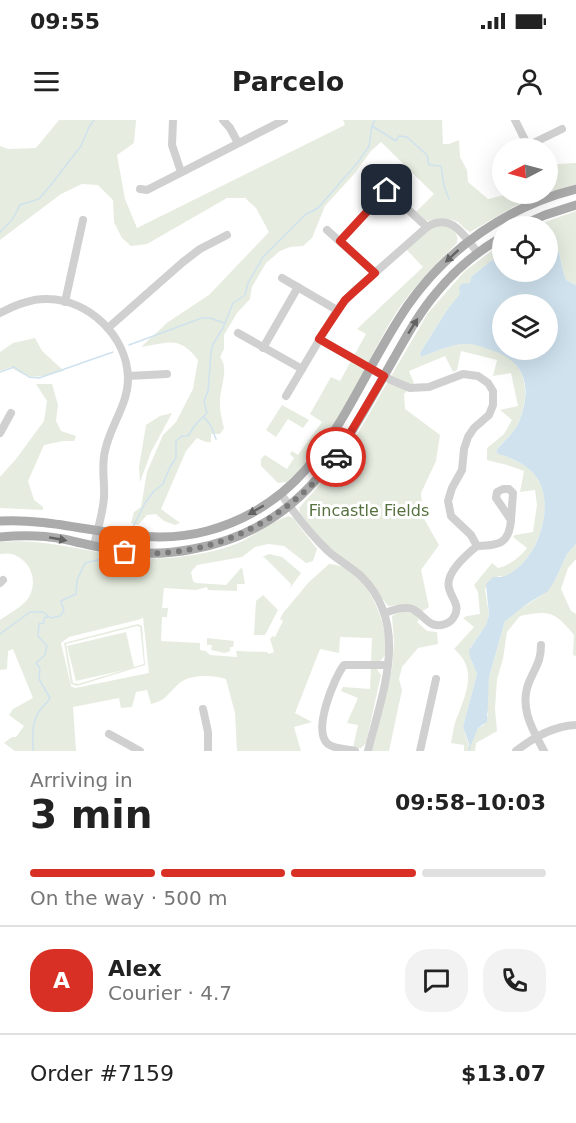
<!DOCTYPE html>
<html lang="en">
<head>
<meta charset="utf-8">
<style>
  body { margin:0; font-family:"DejaVu Sans",sans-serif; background:#f2f2f2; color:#222; height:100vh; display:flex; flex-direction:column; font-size:22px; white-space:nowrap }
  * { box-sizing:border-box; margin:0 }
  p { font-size:20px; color:#767676 }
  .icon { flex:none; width:33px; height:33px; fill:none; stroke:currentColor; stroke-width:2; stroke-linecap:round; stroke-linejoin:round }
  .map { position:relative; height:631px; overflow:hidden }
  .panel { display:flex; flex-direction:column; background:#fff; flex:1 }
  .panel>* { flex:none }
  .needle { width:39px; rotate:264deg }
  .fabs { position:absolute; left:492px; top:18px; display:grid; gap:12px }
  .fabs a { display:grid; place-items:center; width:66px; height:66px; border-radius:50%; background:#fff; box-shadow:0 6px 24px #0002; font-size:30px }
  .pin { position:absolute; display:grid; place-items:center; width:51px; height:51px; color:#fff; margin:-26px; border-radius:12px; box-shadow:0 3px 9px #0006 }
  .courier { position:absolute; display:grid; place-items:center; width:60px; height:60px; margin:-30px; border:4px solid #d93025; border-radius:50%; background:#fff; color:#222; box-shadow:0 2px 8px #0007 }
  .headline em { font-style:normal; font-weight:600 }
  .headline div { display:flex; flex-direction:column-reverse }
  .headline { display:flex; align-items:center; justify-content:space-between; height:102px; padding:0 30px }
  h1 { font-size:39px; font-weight:600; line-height:45px }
  .bar { display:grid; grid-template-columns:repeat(4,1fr); gap:9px 6px; align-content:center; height:72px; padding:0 30px }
  .bar i { height:8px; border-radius:4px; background:#e0e0e0 }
  .bar .on { background:#d93025 }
  .bar p { grid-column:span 4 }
  .line { display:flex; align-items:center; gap:15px; padding:0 30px; border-top:2px solid #e0e0e0 }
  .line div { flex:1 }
  .round { display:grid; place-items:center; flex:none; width:63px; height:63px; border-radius:24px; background:#f2f2f2 }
  .status { display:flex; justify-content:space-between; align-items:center; height:42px; padding:0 30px; background:#fff; direction:ltr }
  .status svg { height:16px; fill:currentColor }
  header { display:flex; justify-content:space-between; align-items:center; height:78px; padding:0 30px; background:#fff; font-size:27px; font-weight:600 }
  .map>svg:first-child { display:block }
  .green { fill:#e6ecdf; fill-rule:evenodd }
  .water { fill:#cfe2ee; fill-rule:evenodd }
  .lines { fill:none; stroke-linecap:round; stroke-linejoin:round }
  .stream { stroke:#cfe2ee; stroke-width:1.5 }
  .minor { stroke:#d0d0d0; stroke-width:8 }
  .major { stroke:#ababab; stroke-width:9 }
  .oneway { fill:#636363 }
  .done { stroke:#7a7a7a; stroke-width:6; stroke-dasharray:0 10.8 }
  .route { stroke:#d93025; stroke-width:8 }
  .labels { text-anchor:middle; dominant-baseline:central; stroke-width:6; stroke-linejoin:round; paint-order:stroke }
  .park-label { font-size:16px; fill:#56703f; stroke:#fff }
</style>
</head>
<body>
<div class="status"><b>09:55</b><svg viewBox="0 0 49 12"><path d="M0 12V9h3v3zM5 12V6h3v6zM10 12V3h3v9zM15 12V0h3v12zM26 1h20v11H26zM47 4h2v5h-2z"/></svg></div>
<header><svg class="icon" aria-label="menu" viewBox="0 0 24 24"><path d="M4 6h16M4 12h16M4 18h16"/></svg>Parcelo<svg class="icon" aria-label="person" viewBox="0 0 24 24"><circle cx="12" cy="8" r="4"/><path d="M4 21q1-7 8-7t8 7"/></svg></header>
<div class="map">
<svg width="576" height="631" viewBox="0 0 576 631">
  <rect width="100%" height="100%" fill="#fff"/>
  <g class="green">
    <path d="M59,0H136L134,23L117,35L125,79L137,108L345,5L343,0H442L443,24H449L459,20L460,37L467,50L468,62L488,79L509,74H545L513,87L470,112C464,109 463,106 458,102C448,97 437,100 427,101L416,92L434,74L381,22L371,31L355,53L325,86L312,118L303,126L290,127L280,131L266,143L252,167L250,179L237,193L224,215V229L220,237C230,249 219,270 220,284C220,293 222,300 224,308L220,314H211V322H206L197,318L186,331L161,389L180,403L175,405L164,401L156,394L147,395L138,405L131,403L134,392L141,387L147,352L163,315L176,302L193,269L198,240C179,215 169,223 141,227L168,202L209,175L269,112L256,88L245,78H227L147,124L131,126L122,118L114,102L113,80L98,65L82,64L61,74L0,120V26L8,29L36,28Z"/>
    <path d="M576,43V64L548,73V48L558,44Z"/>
    <path d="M576,91V165L566,160C560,145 561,123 548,114V106H534Z"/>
    <path d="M444,105C452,109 459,112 457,123C434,146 411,169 394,196C360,252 337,318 287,362L278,363L261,346V339L265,335L287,349L294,338L290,334L292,331L298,335L322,302L310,294L331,257L340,261L366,214L357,209L423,147L406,129L433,107Z"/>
    <path d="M502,123V132L471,157L470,164L447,190L420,233L421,237C436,231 453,223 470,224C517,228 536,259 519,302C514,313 504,321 496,331L498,334C512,338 528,345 537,358C554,383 541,424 522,444C518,448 510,455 503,457C502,457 500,456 499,456C494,458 489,466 485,469L489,495L486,505L470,528V537L477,554L463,607L469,626L474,614L478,608L484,605L488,595L486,585L489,557L505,501L514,493L539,477L555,460L567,434L576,424V439L568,448L561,469L571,491L576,494V536L573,535L574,515C555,492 550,490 520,496L507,512L503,539L497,559L495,589L497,611L476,623L475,631H464V625L451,623C453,613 454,603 458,595C467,571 477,548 454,529L474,507L463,498L467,496L480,494L478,472L474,465L492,443L498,448C509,446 520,437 527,428L513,417L515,415L533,412L537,385L535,370L520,372L524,351L507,345L487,340V328L504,314L512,300L500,290L518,286L511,253L493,256L497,240L461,231L457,250L453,252L445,236L409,251L414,263L404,274L405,289L440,315L436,341L421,373L423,397L439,425L421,450L429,487L421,492L398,485L388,486L367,458L322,421L300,393L299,388L335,347L352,323L428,193L465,151Z"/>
    <path d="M35,218L42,231L64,251C43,256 30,262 11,247L0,251V232L13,223Z"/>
    <path d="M36,264H52L58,285L56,301L61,311L76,316L74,321H63L44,325L28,361L34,380L43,387V390L0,388V357L16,339L44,301L47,281Z"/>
    <path d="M282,285L309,300L303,308L288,299L276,317L266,310Z"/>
    <path d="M172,293L151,332L140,362L139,347L146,305L160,296Z"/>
    <path d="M289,396L293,398L317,429L313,441L306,443L284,426L268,424L255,427L242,437L197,445L191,452L193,461L196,463L226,465L242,447L245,464H237V471L208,470L207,467L196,470L164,468L162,488H168L167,497H162L161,521L200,523V530L206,531L210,535L237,537L236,531L267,532L269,534L274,532L270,519L273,516L275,517L283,501L280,499L283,493L309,462L329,444C363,445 385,495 386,524C386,532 386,536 380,541H371L372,518L340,517L339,533L320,529L295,593L312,602L294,607L301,631H237L235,593L226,559C214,555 192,554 181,562C168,572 168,580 151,584L147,570L136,572L132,587L121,588L119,578L73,587L76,631H15L4,623L12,617H16L24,606L9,595L13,589L33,578L13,529L8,531L7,549L0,550V500C8,494 24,486 29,477C41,456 24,429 0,434V422C58,417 111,442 169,438C191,436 215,432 236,424C254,417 271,401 289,396ZM143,497L149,553L75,568L71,566L61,523L69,517L141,499Z"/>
    <path d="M269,434L282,437L301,453L290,468L291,464L264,437L260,438Z"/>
    <path d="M263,475L278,490L265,515H254L256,481Z"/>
    <path d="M403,491L416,495L419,500L417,502L427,511L437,512L438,524L418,528L402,547L399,559L402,570L389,631H372L392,549L394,522L392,496Z"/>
    <path d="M138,504L142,506L145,545L77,566L71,564L64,523ZM137,506L140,507L144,544L134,547L126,512L67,526L76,561L124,550L78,564L73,563L66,524Z"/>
    <path d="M207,518L234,521L233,527H230V531L225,533L211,530L212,525H207Z"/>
    <path d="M371,547L376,548L381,555L366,623L361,628H353L358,605L347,603L358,578L341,571L343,567L370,569Z"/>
  </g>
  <path class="water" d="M548,114C561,124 560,145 566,160L576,165V424L567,434L555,460L548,471L527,484L505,501L489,557L487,602L478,608L470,627L463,607L477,554L470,537L469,530L486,505L489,495L486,464L493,457C496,457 499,457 502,457C506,456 511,453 515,450C539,433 555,385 537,358C528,345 512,338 498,334L496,331C504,321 514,313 519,302C531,272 528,245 497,232C488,229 479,225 470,224C453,223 436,231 421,237L420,233L447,190L460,174L459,168L461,164L470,163L471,157L502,132V152H548ZM502,184H548V230H502Z"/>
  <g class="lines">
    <g class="stream">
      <path d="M375,0L372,6L396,21L399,16L407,17L427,35L429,45L441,46L444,66L449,79"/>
      <path d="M0,112L12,100L20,85L39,79L50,66L81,26L89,7L94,0"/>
      <path d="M129,225L202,198H210L224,203"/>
      <path d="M0,252L14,247L29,257L39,258L113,232"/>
      <path d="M204,297L211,306L216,319"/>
      <path d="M133,407L145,383L154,371L163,364L170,347L176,338V321L182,316H188L195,305L207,293L204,281L208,271L211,233L213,224L223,208L233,183L245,175L248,163L263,137L305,95L318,88L359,41L369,26L372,6"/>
      <path d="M0,514L30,492H43L51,498L60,496L64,491L61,481L76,474L77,460L85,443L102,439"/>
      <path d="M33,631C33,617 31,602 40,590C43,585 47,584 50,578L39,559L40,548L36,543L45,535L47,526L38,516L39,504L44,503V498L48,497"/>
      <path d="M469,631L470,627"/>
    </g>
    <g class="minor">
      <path d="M173,0L172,25L181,52"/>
      <path d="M223,0L230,8L238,23"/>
      <path d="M515,0L528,26"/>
      <path d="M523,28L562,9"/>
      <path d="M498,42L502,39"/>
      <path d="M374,58L427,107"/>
      <path d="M140,69L147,70L284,0"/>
      <path d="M327,110L375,153"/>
      <path d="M340,121L387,70"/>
      <path d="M282,158L337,190"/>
      <path d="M65,182L83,100"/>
      <path d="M0,193C15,185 31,178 48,179C89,180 127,216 128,258C128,286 110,305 105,331C101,347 105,361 104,377C103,394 97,410 94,426"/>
      <path d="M108,208L183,142L200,129L227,115"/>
      <path d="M238,213L302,249"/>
      <path d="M319,219L391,260L410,268L429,267L463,254L478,256L488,263L493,271V285L489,295L474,308L468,317L464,329L462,350L452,368L448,381L451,396L471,415L477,426"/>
      <path d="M263,228L298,167"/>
      <path d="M128,256L167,254"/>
      <path d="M286,276L337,190L352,173L427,107C452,92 464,116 478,133"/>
      <path d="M0,313L11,293"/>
      <path d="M503,369H509L513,373L511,400L496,378L497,372Z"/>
      <path d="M281,374C295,394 310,414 328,431C338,440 351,447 361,456C411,506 382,572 368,631"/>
      <path d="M0,463L3,460"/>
      <path d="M385,493C394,490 403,486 412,489C424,494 429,510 445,504C449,503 453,499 455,495C460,484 451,478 449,468C445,453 466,435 477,426C498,425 509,425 511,400"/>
      <path d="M541,525C541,541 536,546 530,560C518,586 532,609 544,631"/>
      <path d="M203,589L208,612V631"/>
      <path d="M109,614L140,631"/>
      <path d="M355,631C347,629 334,629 328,624C312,611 334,558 344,545H388"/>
      <path d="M420,631L436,559"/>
      <path d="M516,631C534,617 553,606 576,605"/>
    </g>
    <g class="major">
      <path d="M520,106L545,95L576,85"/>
      <path d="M0,401C69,397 138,430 207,411C325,379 347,274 408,185C448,128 508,86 576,69"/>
      <path d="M0,417C21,415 42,415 63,419C87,424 110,431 135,433C154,434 174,433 193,429C304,409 343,328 393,240C406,217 419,193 437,172C455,150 478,131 502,117"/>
    </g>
  </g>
  <defs><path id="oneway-solid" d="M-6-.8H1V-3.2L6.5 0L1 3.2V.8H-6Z" transform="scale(1.5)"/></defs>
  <g class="oneway">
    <use href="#oneway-solid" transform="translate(452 136) rotate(137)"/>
    <use href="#oneway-solid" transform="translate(413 206) rotate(-58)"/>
    <use href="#oneway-solid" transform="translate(256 390) rotate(150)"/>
    <use href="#oneway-solid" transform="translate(58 419) rotate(10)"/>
  </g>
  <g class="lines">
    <path class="done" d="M125,432C208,441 286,403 336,337"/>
    <path class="route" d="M336,337L384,256L319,219L345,180L375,153L340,121L387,70"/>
  </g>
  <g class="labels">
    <g class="park-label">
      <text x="369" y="390">Fincastle Fields</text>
    </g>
  </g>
</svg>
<div class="fabs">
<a><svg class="needle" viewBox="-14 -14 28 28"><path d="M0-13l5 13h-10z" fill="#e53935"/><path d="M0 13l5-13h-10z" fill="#767676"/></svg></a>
<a><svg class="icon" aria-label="locate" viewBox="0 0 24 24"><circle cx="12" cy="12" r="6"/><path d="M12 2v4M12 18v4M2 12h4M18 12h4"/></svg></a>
<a><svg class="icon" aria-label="layers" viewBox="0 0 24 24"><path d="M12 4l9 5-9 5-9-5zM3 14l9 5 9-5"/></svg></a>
</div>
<div class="pin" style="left:125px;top:432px;background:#ea580c"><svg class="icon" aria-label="bag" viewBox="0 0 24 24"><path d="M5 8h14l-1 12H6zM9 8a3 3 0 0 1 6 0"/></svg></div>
<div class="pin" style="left:387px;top:70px;background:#1f2937"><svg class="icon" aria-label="home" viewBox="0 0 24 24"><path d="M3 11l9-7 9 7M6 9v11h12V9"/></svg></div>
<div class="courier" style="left:336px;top:337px"><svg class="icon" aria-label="car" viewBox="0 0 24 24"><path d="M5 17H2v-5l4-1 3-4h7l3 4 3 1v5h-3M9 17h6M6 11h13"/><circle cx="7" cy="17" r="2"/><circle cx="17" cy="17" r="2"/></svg></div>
</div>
<section class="panel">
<div class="headline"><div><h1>3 min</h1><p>Arriving in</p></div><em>09:58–10:03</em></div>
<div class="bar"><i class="on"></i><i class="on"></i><i class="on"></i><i></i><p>On the way · 500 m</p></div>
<div class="line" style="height:108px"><b class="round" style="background:#d93025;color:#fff">A</b><div><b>Alex</b><p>Courier · 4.7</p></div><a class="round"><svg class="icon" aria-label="chat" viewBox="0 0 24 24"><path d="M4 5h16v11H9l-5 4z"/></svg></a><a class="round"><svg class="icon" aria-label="phone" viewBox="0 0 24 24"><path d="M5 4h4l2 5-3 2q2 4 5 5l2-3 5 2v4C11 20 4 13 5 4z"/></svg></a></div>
<div class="line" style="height:78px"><div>Order #7159</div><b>$13.07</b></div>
</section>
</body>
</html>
